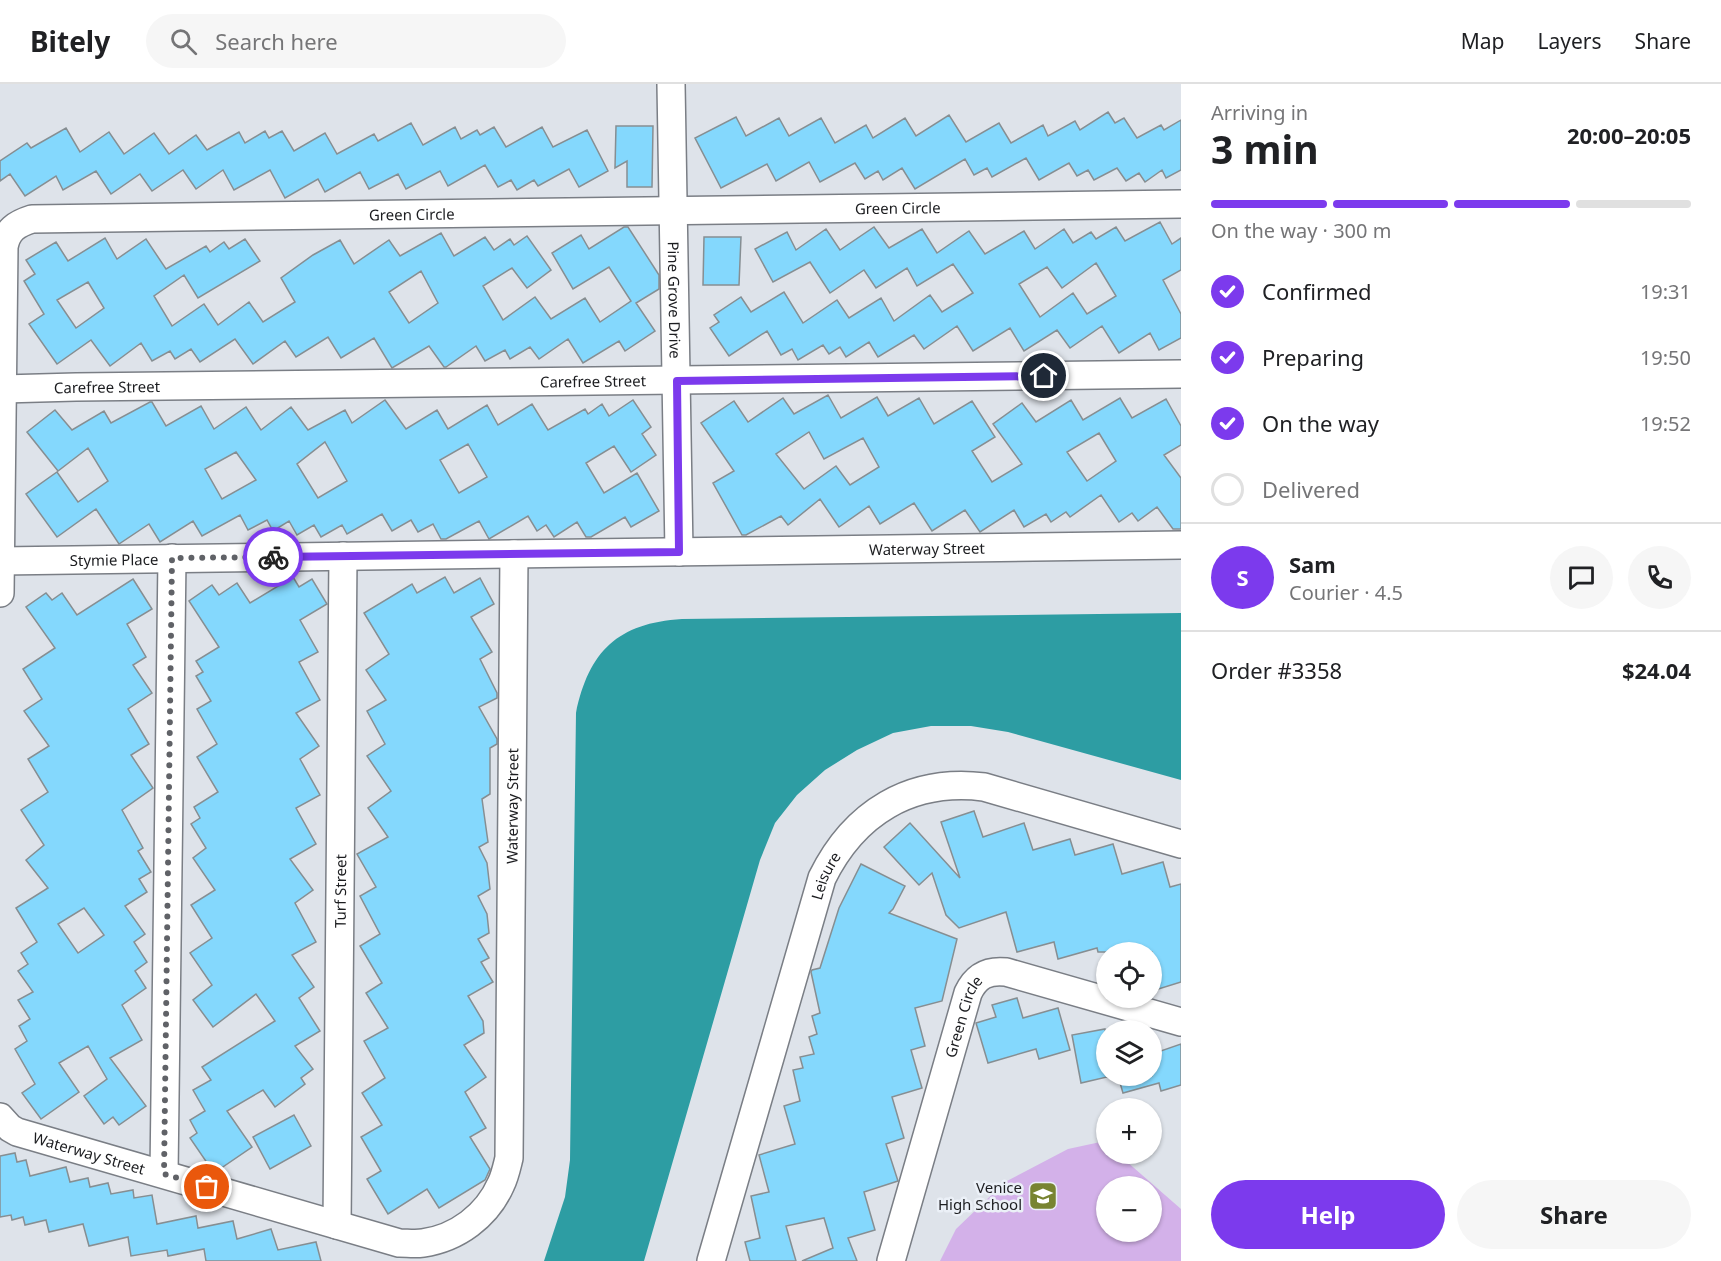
<!DOCTYPE html>
<html lang="en">
<head>
<meta charset="utf-8">
<style>
  body { margin:0; font-family:"Noto Sans",sans-serif; background:#f6f6f6; color:#202124; height:100vh; display:flex; flex-direction:column; font-size:22px; white-space:nowrap }
  * { box-sizing:border-box; margin:0 }
  p { font-size:20px; color:#757577 }
  .icon { flex:none; width:33px; height:33px; fill:none; stroke:currentColor; stroke-width:2; stroke-linecap:round; stroke-linejoin:round }
  .map { position:relative; flex:1; overflow:hidden }
  .sheet { display:flex; flex-direction:column; background:#fff; width:540px }
  .sheet>* { flex:none }
  .fabs { position:absolute; left:1096px; top:858px; display:grid; gap:12px }
  .fabs a { display:grid; place-items:center; width:66px; height:66px; border-radius:50%; background:#fff; box-shadow:0 2px 4px #0004; font-size:30px }
  .pin { position:absolute; display:grid; place-items:center; width:51px; height:51px; color:#fff; margin:-26px; border:3px solid #fff; border-radius:50%; box-shadow:0 2px 6px #0007 }
  .courier { position:absolute; display:grid; place-items:center; width:60px; height:60px; margin:-30px; border:4px solid #7c3aed; border-radius:50%; background:#fff; color:#222; box-shadow:0 2px 8px #0007 }
  .headline em { font-style:normal; font-weight:700 }
  .headline div { display:flex; flex-direction:column-reverse }
  .headline { display:flex; align-items:center; justify-content:space-between; height:102px; padding:0 30px }
  h1 { font-size:39px; font-weight:700; line-height:45px }
  .bar { display:grid; grid-template-columns:repeat(4,1fr); gap:9px 6px; align-content:center; height:72px; padding:0 30px }
  .bar i { height:8px; border-radius:4px; background:#e0e0e0 }
  .bar .on { background:#7c3aed }
  .bar p { grid-column:span 4 }
  .line { display:flex; align-items:center; gap:15px; padding:0 30px; border-top:2px solid #e0e0e0 }
  .line div { flex:1 }
  .round { display:grid; place-items:center; flex:none; width:63px; height:63px; border-radius:32px; background:#f6f6f6 }
  ol { padding:0 30px; list-style:none }
  li { display:flex; align-items:center; gap:18px; height:66px }
  li p { margin-inline-start:auto }
  li .icon { padding:6px; border-radius:50%; background:#7c3aed; color:#fff; stroke-width:4 }
  li:last-child { color:#757577 }
  li i { width:33px; height:33px; border:3px solid #e0e0e0; border-radius:50% }
  .action { display:flex; gap:12px; margin-top:auto; padding:12px 30px }
  .action a { flex:1; height:69px; border-radius:36px; background:#7c3aed; color:#fff; font-size:24px; font-weight:700; line-height:69px; text-align:center }
  .action a+a { background:#f6f6f6; color:#202124 }
  header { display:flex; align-items:center; gap:36px; box-sizing:border-box; height:84px; padding:0 30px; background:#fff; border-bottom:2px solid #e0e0e0 }
  header strong { font-size:28px }
  nav { display:flex; gap:33px; margin-inline-start:auto; font-size:21px }
  .search { width:420px; height:54px; background:#f6f6f6; display:flex; align-items:center; gap:15px; box-sizing:border-box; padding:0 21px; border-radius:33px; color:#757577; font-size:22px }
  main { display:flex; flex:1; min-height:0 }
  .map>svg:first-child { display:block }
  .green { fill:#d3b1e9; fill-rule:evenodd }
  .water { fill:#2d9da3 }
  .building { fill:#84d8fd; stroke:#868e92; stroke-width:1.5; fill-rule:evenodd }
  .lines { fill:none; stroke-linecap:round; stroke-linejoin:round }
  .minor-casing { stroke:#7a7e85; stroke-width:30 }
  .minor { stroke:#fff; stroke-width:27 }
  .done { stroke:#606267; stroke-width:6; stroke-dasharray:0 10.8 }
  .route { stroke:#7c3aed; stroke-width:8 }
  .labels { text-anchor:middle; dominant-baseline:central; stroke-width:5; stroke-linejoin:round; paint-order:stroke }
  .street-label { font-size:15px; fill:#1c1d20; stroke:#ebf0f7 }
  .poi-label { font-size:15px; fill:#1c1d20; stroke:#ebf0f7; text-anchor:end }
</style>
</head>
<body>
<header>
<strong>Bitely</strong>
<div class="search"><svg class="icon" aria-label="search" viewBox="0 0 24 24"><circle cx="10" cy="10" r="6"/><path d="M15 15l6 6"/></svg>Search here</div>
<nav><a>Map</a><a>Layers</a><a>Share</a></nav>
</header>
<main>
<div class="map">
<svg width="1181" height="1177" viewBox="0 0 1181 1177">
  <rect width="100%" height="100%" fill="#dee3ea"/>
  <path class="green" d="M1105,1057L1107,1060V1070H1118L1181,1125V1177H940L956,1145L1005,1098L1068,1065ZM1107,1102H1152V1148H1107Z"/>
  <path class="water" d="M1181,529V696L1008,648L971,642H931L893,649L857,666L825,686L797,711L775,739L760,776L644,1177H544L565,1113L570,1076L576,629C589,567 618,539 682,535Z"/>
  <g class="building">
    <path d="M1108,28L1115,39L1124,34L1137,54L1161,41L1164,46L1181,36V86L1166,94L1162,86L1145,98L1139,89L1126,97L1117,84L1094,96L1088,86L1077,92L1069,79L1039,96L1026,74L992,93L987,84L974,91L965,75L915,105L902,84L883,96L878,87L865,95L855,79L820,98L809,78L776,97L767,80L721,104L695,54L736,33L746,52L779,34L789,52L821,34L835,59L866,41L873,54L905,34L916,52L949,31L966,58L999,39L1011,59L1043,41L1048,52L1075,37L1080,46Z"/>
    <path d="M411,39L423,61L455,43L461,55L477,46L480,51L494,43L506,63L542,43L553,63L587,46L608,87L579,103L569,85L538,102L534,96L517,106L511,96L498,103L485,81L448,102L440,87L406,105L398,90L369,105L360,88L325,108L318,95L285,114L270,86L234,106L223,86L196,105L183,86L152,107L140,90L111,110L96,87L63,106L56,92L25,112L10,90L0,97V77L27,59L31,64L66,44L80,68L109,48L124,70L154,49L169,70L196,51L207,66L239,48L245,59L265,47L269,54L282,47L294,67L325,49L337,70L374,50L378,57Z"/>
    <path d="M616,42H653L652,103H627V77L615,84Z"/>
    <path d="M1160,138L1172,160L1181,154V186L1163,196L1181,230V254L1159,266L1150,249L1119,269L1102,242L1070,264L1057,246L1024,267L1010,244L973,267L957,242L924,265L914,251L878,273L869,258L846,273L840,263L829,270L823,261L798,276L792,265L781,271L767,247L729,272L710,244L719,238L714,231L741,213L751,228L784,208L803,239L837,216L849,234L881,214L894,237L930,211L942,228L973,209L953,180L917,202L907,184L876,204L864,186L830,209L810,178L773,198L755,165L787,148L796,166L826,145L840,166L874,143L889,164L922,145L937,169L969,147L985,170L1024,147L1035,165L1064,145L1073,159L1091,148L1096,155L1116,143L1125,157ZM1096,179L1116,212L1087,230L1073,209L1040,233L1019,200L1047,183L1062,204Z"/>
    <path d="M624,143H628L659,191V205L636,219L655,247L625,267L619,257L583,279L568,255L539,275L530,263L510,275L505,266L485,277L476,262L446,283H444L429,262L392,284L374,254L341,274L328,253L296,273L285,257L253,280L235,255L200,278L191,265L175,275L170,267L152,277L141,259L110,282L91,256L57,280L29,240L44,230L24,197L35,190L26,176L56,158L68,177L105,154L117,175L146,155L166,185L206,162L210,168L224,158L229,165L245,155L260,177L198,214L184,191L154,212L172,242L204,220L218,241L249,218L263,238L295,218L281,194L313,171L340,156L354,180L389,156L400,172L441,149L454,172L485,153L494,166L510,155L514,161L527,152L551,186L527,204L512,184L483,202L503,236L535,213L551,235L585,214L600,238L631,217L609,183L573,205L552,169L581,151L589,165ZM421,187L438,219L409,239L389,208ZM88,198L104,224L76,244L57,216Z"/>
    <path d="M704,153H741L739,201H703Z"/>
    <path d="M828,311L841,334L877,313L888,332L919,314L934,340L972,317L995,353L972,367L992,398L1022,380L993,340L1022,319L1036,338L1071,316L1083,336L1120,314L1132,334L1166,315L1181,342V361L1164,371L1181,394V445H1173L1157,423L1138,437L1132,429L1119,438L1101,411L1070,433L1066,428L1051,438L1046,430L1024,443L1014,426L980,448L965,426L932,447L914,419L880,440L869,422L839,443L820,415L788,441L781,432L746,451H742L713,399L734,387L701,339L734,317L748,338L783,314L794,330ZM809,348L824,375L863,354L879,383L850,401L836,382L804,405L776,370ZM1099,349L1116,377L1087,397L1067,368Z"/>
    <path d="M385,316L406,345L437,326L448,345L487,321L498,341L532,320L548,346L585,325L588,330L602,320L609,332L633,316L651,343L642,350L656,371L631,388L614,362L586,379L604,409L637,389L659,427L631,443L625,433L591,453H586L577,438L554,453L546,441L537,447L528,432L489,455L479,437L446,455H441L433,440L418,448L411,436L392,447L382,430L347,450L342,441L321,453L314,441L297,451L289,437L273,447L267,436L248,446L240,431L202,452L193,437L160,458L149,440L119,460L96,425L57,453L26,410L57,388L78,418L108,397L88,364L58,387L27,348L55,326L72,346L104,327L111,339L150,318H152L166,342L201,322L214,345L246,323L261,346L291,323L308,346L345,326L352,339ZM325,358L347,397L318,414L297,380ZM468,360L487,393L459,409L440,376ZM236,368L256,396L222,415L205,385Z"/>
    <path d="M293,493L299,503L312,495L327,520L300,536L318,568L299,578L320,616L296,629L319,662L300,675L320,711L296,724L316,760L290,775L313,806L295,819L316,858L292,871L314,903L299,914L320,947L295,962L313,985L301,994L305,1000L275,1023L263,1006L227,1027L252,1063L214,1089L190,1054L197,1049L190,1036L205,1027L193,1006L211,996L202,983L275,937L256,910L213,943L193,916L212,901L190,869L212,854L191,821L215,806L193,774L206,764L191,740L200,734L194,723L218,708L197,673L217,660L197,625L211,617L196,592L203,588L196,577L219,563L189,517L212,501L219,511L237,499L250,519Z"/>
    <path d="M445,493L454,509L480,494L494,520L471,533L492,568L480,575L497,609V614L479,623L497,655V660L490,664V710L482,715L488,758L479,763L487,779L490,805L478,812L487,830L489,849L478,855L489,874L481,878L493,898L468,912L483,937L484,949L464,961L486,993L465,1008L486,1044L470,1053L490,1085L485,1096L439,1124L427,1105L388,1130L367,1095L381,1087L361,1053L382,1041L362,1009L385,994L364,957L388,944L366,909L382,899L360,862L380,850L360,812L376,803L357,770L388,753L368,724L391,707L367,672L385,660L367,627L386,616L366,586L389,570L364,529L412,500L417,509Z"/>
    <path d="M133,495L152,525L127,540L146,573L133,581L152,609L128,625L149,660L131,671L153,704L122,726L143,764L138,767L151,788L139,795L147,808L125,822L145,850L134,858L147,878L135,887L146,904L122,921L142,956L110,974L146,1022L119,1041L113,1033L104,1040L84,1012L107,995L88,962L59,979L79,1008L41,1035L22,1009L35,1000L15,965L27,957L19,942L30,935L18,916L33,908L18,887L28,880L21,869L37,858L16,824L48,804L26,776L44,761L21,726L48,708L28,675L49,662L24,627L42,615L23,585L55,564L26,523L46,509L52,516L62,509L77,531ZM84,824L104,851L78,869L58,840Z"/>
    <path d="M974,727L983,753L1024,739L1033,766L1070,755L1075,771L1113,760L1122,790L1163,778L1170,803L1181,800V898L1152,907V868H1098L1097,864L1058,875L1054,858L1017,868L1006,828L959,844L946,831L932,789L919,801L884,763L910,739L960,794L941,738Z"/>
    <path d="M861,780L905,802L893,825L889,829L957,855L942,917L915,924L925,962L911,966L922,1004L892,1013L904,1054L886,1060L898,1097L864,1108L875,1146L848,1154L857,1177H802L833,1164L824,1134L786,1142L796,1177H750L745,1158L760,1154L751,1112L769,1108L759,1071L795,1060L784,1022L800,1017L793,986L803,984L800,973L814,970L809,953L817,950L812,932L820,929L811,888L812,886L820,884L839,824Z"/>
    <path d="M1017,914L1023,934L1058,924L1070,966L1039,975L1036,965L988,979L976,939L996,933L992,921Z"/>
    <path d="M1105,945L1107,958V993L1081,999L1072,951Z"/>
    <path d="M1181,960V1001L1161,1007L1159,999L1123,1009L1118,992H1152V970Z"/>
    <path d="M294,1031L311,1062L270,1085L253,1053Z"/>
    <path d="M15,1069L17,1078L26,1076L30,1092L66,1083L70,1098L88,1094L90,1103L108,1099L111,1110L133,1106L134,1114L152,1111L157,1140L196,1132L198,1144L233,1137L237,1155L271,1145L278,1166L316,1158L321,1177H206L204,1165L168,1172L167,1166L131,1172L128,1153L89,1162L83,1140L49,1148L46,1136L25,1141L23,1133L12,1136L11,1131L0,1133V1072Z"/>
  </g>
  <g class="lines">
    <g class="minor-casing">
      <g id="minor">
        <path id="s1" d="M671,0L679,468"/>
        <path id="s2" d="M3,305L76,303L1181,290"/>
        <path id="s3" d="M0,477L1181,461"/>
        <path id="s4" d="M0,509L4,163C7,146 16,140 32,135L1181,120"/>
        <path id="s5" d="M0,1033L10,1044L17,1048L399,1159C407,1159 415,1160 423,1159C457,1154 487,1132 501,1100C505,1092 507,1082 509,1074L514,470"/>
        <path d="M164,1090L172,474"/>
        <path id="s6" d="M337,1141L343,472"/>
        <path id="s7" d="M711,1177L822,794C854,729 910,694 984,703L1181,760"/>
        <path id="s8" d="M891,1177L968,909C976,892 987,886 1006,888L1181,938"/>
      </g>
    </g>
    <use href="#minor" class="minor"/>
  </g>
  <g class="lines">
    <path class="done" d="M207,1103L164,1090L172,474L273,473"/>
    <path class="route" d="M273,473L679,468L677,297L1044,292"/>
  </g>
  <defs>
    <g id="school-square" transform="scale(1.5)"><rect x="-9" y="-9" width="18" height="18" rx="4" fill="#788431" stroke="#ebf0f7"/><path d="M0-5L7-2L0 1L-7-2ZM-4 1L0 2.5L4 1V4Q0 6-4 4Z" fill="#fff"/></g>
  </defs>
  <g fill-rule="evenodd">
    <use href="#school-square" x="1043" y="1112"/>
  </g>
  <g class="labels">
    <g class="street-label">
      <text stroke="none"><textPath href="#s4" startOffset="1254">Green Circle</textPath></text>
      <text stroke="none"><textPath href="#s4" startOffset="768">Green Circle</textPath></text>
      <text stroke="none"><textPath href="#s1" startOffset="216">Pine Grove Drive</textPath></text>
      <text stroke="none"><textPath href="#s2" startOffset="590">Carefree Street</textPath></text>
      <text stroke="none"><textPath href="#s2" startOffset="104">Carefree Street</textPath></text>
      <text stroke="none"><textPath href="#s3" startOffset="927">Waterway Street</textPath></text>
      <text stroke="none"><textPath href="#s3" startOffset="114">Stymie Place</textPath></text>
      <text stroke="none"><textPath href="#s5" startOffset="926">Waterway Street</textPath></text>
      <text stroke="none"><textPath href="#s7" startOffset="402">Leisure</textPath></text>
      <text stroke="none"><textPath href="#s6" startOffset="334">Turf Street</textPath></text>
      <text stroke="none"><textPath href="#s8" startOffset="255">Green Circle</textPath></text>
      <text stroke="none"><textPath href="#s5" startOffset="98">Waterway Street</textPath></text>
    </g>
    <g class="poi-label">
      <text x="1022" y="1103">Venice<tspan x="1022" dy="17">High School</tspan></text>
    </g>
  </g>
</svg>
<div class="fabs">
<a><svg class="icon" aria-label="locate" viewBox="0 0 24 24"><circle cx="12" cy="12" r="6"/><path d="M12 2v4M12 18v4M2 12h4M18 12h4"/></svg></a>
<a><svg class="icon" aria-label="layers" viewBox="0 0 24 24"><path d="M12 4l9 5-9 5-9-5zM3 14l9 5 9-5"/></svg></a>
<a>+</a>
<a>−</a>
</div>
<div class="pin" style="left:207px;top:1103px;background:#ea580c"><svg class="icon" aria-label="bag" viewBox="0 0 24 24"><path d="M5 8h14l-1 12H6zM9 8a3 3 0 0 1 6 0"/></svg></div>
<div class="pin" style="left:1044px;top:292px;background:#1f2937"><svg class="icon" aria-label="home" viewBox="0 0 24 24"><path d="M3 11l9-7 9 7M6 9v11h12V9"/></svg></div>
<div class="courier" style="left:273px;top:473px"><svg class="icon" aria-label="bike" viewBox="0 0 24 24"><circle cx="6" cy="16" r="4"/><circle cx="18" cy="16" r="4"/><path d="M6 16l4-8h5l3 8M10 8l3 8H6M13 5h3"/></svg></div>
</div>
<section class="sheet">
<div class="headline"><div><h1>3 min</h1><p>Arriving in</p></div><em>20:00–20:05</em></div>
<div class="bar"><i class="on"></i><i class="on"></i><i class="on"></i><i></i><p>On the way · 300 m</p></div>
<ol>
<li><svg class="icon" aria-label="check" viewBox="0 0 24 24"><path d="M5 12l5 5 9-10"/></svg>Confirmed<p>19:31</p></li>
<li><svg class="icon" aria-label="check" viewBox="0 0 24 24"><path d="M5 12l5 5 9-10"/></svg>Preparing<p>19:50</p></li>
<li><svg class="icon" aria-label="check" viewBox="0 0 24 24"><path d="M5 12l5 5 9-10"/></svg>On the way<p>19:52</p></li>
<li><i></i>Delivered</li>
</ol>
<div class="line" style="height:108px"><b class="round" style="background:#7c3aed;color:#fff">S</b><div><b>Sam</b><p>Courier · 4.5</p></div><a class="round"><svg class="icon" aria-label="chat" viewBox="0 0 24 24"><path d="M4 5h16v11H9l-5 4z"/></svg></a><a class="round"><svg class="icon" aria-label="phone" viewBox="0 0 24 24"><path d="M5 4h4l2 5-3 2q2 4 5 5l2-3 5 2v4C11 20 4 13 5 4z"/></svg></a></div>
<div class="line" style="height:78px"><div>Order #3358</div><b>$24.04</b></div>
<div class="action"><a>Help</a><a>Share</a></div>
</section>
</main>
</body>
</html>
